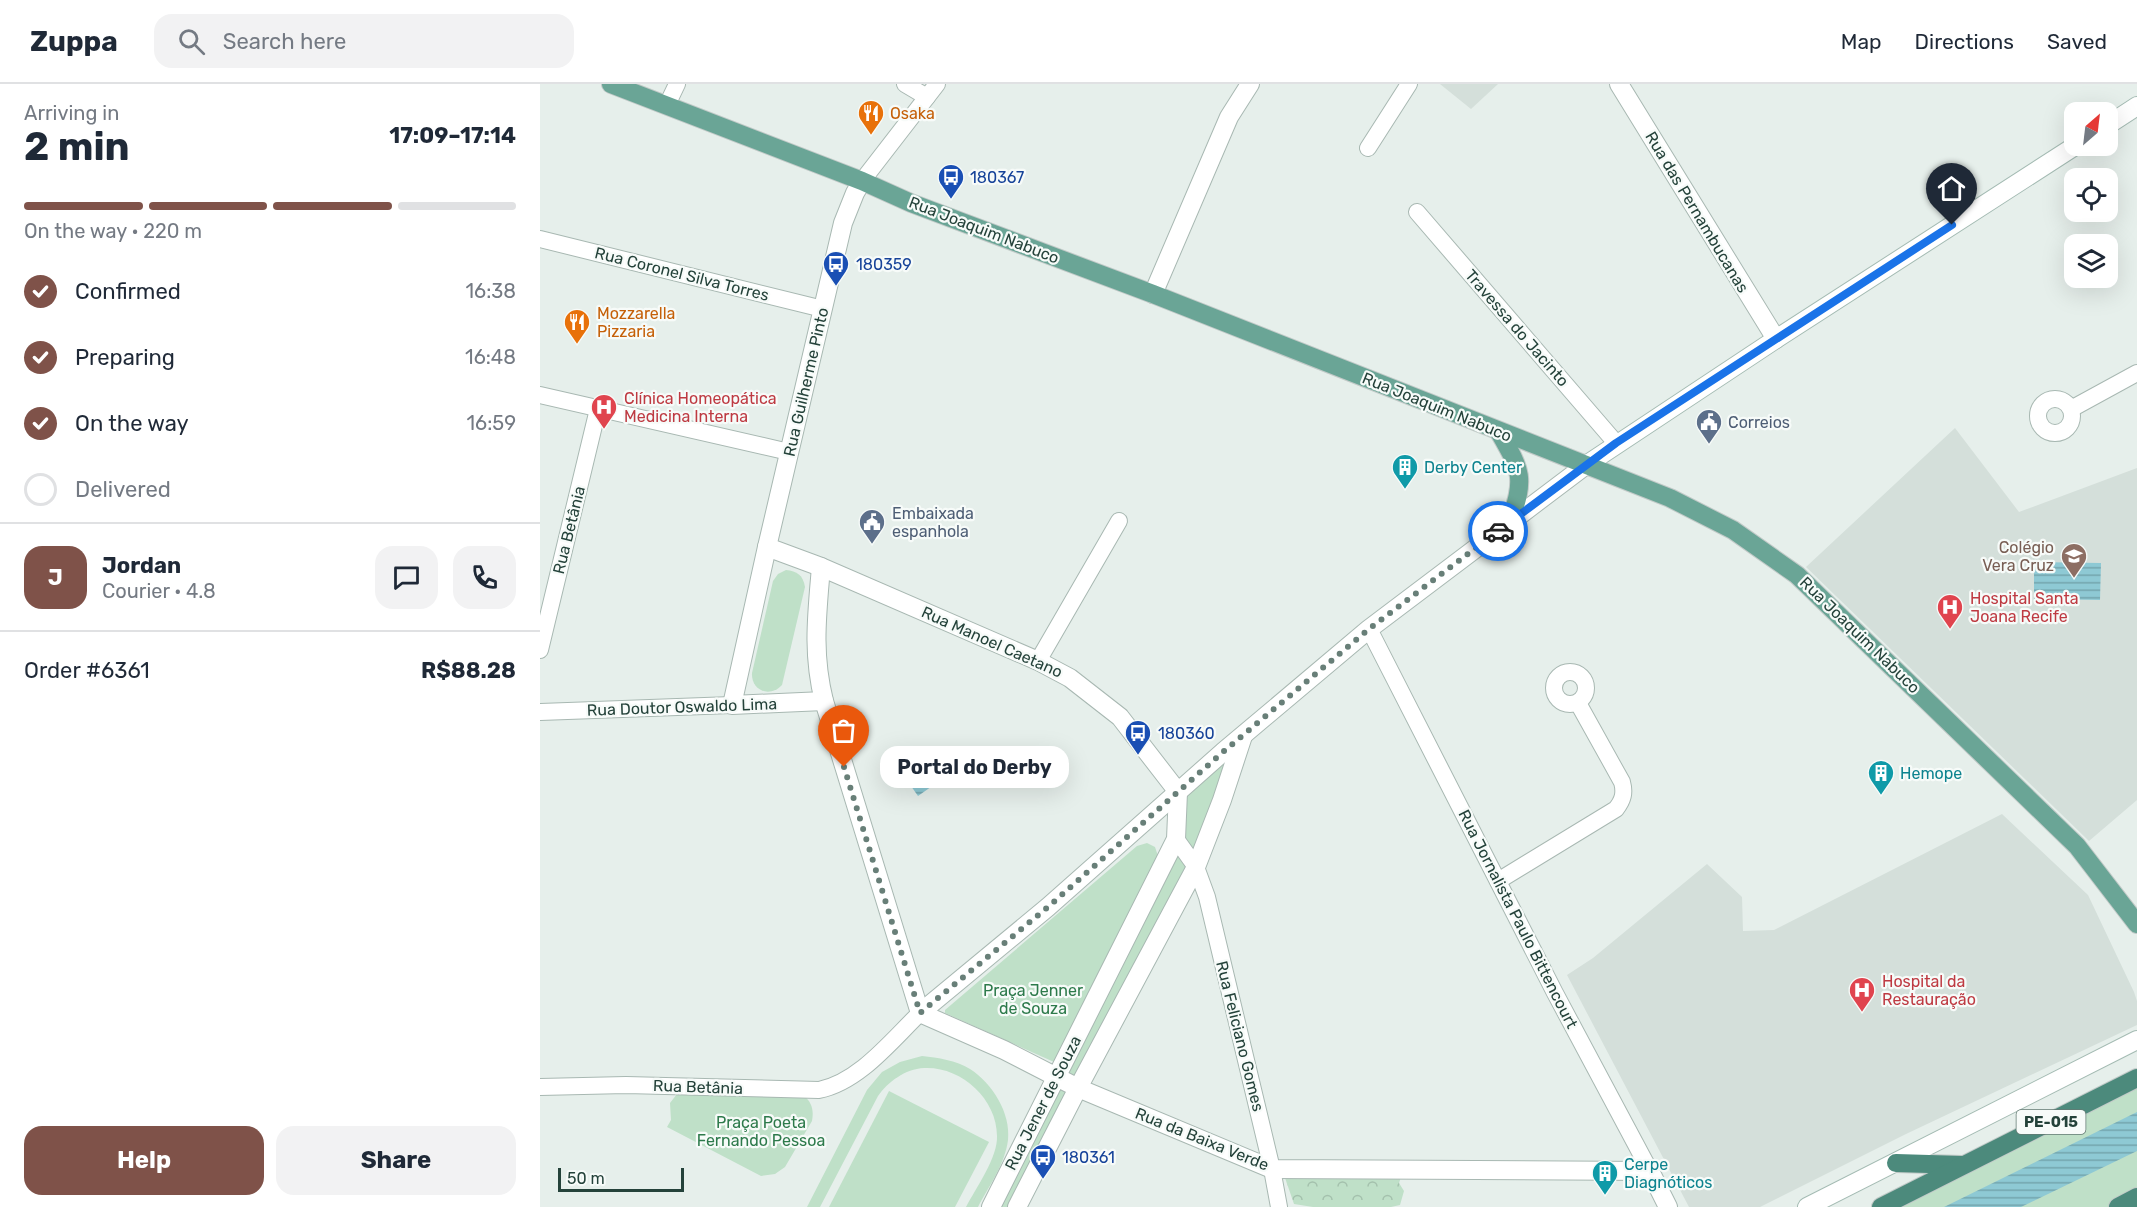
<!DOCTYPE html>
<html lang="en">
<head>
<meta charset="utf-8">
<style>
  body { margin:0; font-family:Rubik,sans-serif; background:#f2f2f3; color:#1f2937; height:100vh; display:flex; flex-direction:column; font-size:22px; white-space:nowrap }
  * { box-sizing:border-box; margin:0 }
  p { font-size:20px; color:#747a83 }
  .icon { flex:none; width:33px; height:33px; fill:none; stroke:currentColor; stroke-width:2; stroke-linecap:round; stroke-linejoin:round }
  .map { position:relative; flex:1; overflow:hidden }
  .details { display:flex; flex-direction:column; background:#fff; width:540px }
  .details>* { flex:none }
  .needle { width:39px; rotate:28deg }
  .controls { position:absolute; left:1524px; top:18px; display:grid; gap:12px }
  .controls a { display:grid; place-items:center; width:54px; height:54px; border-radius:12px; background:#fff; box-shadow:0 6px 24px #0002; font-size:30px }
  .scale { position:absolute; left:18px; bottom:15px; width:126px; box-sizing:border-box; padding-left:6px; border:3px solid #24423a; border-top:0; font-size:16px; line-height:21px; white-space:nowrap; color:#24423a; -webkit-text-stroke:4px #f7fbf9; paint-order:stroke }
  .pin { position:absolute; display:grid; place-items:center; width:51px; height:51px; color:#fff; margin:-62px -26px; border-radius:50% 50% 50% 0; rotate:-45deg; box-shadow:0 0 6px #0007 }
  .pin .icon { rotate:45deg }
  .courier { position:absolute; display:grid; place-items:center; width:60px; height:60px; margin:-30px; border:4px solid #1a73e8; border-radius:50%; background:#fff; color:#222; box-shadow:0 2px 8px #0007 }
  .bubble { position:absolute; height:42px; border-radius:18px; background:#fff; box-shadow:0 6px 24px #0002; font-size:20px; font-weight:700; line-height:42px; text-align:center }
  .head em { font-style:normal; font-weight:700 }
  .head div { display:flex; flex-direction:column-reverse }
  .head { display:flex; align-items:center; justify-content:space-between; height:102px; padding:0 24px }
  h1 { font-size:39px; font-weight:700; line-height:45px }
  .bar { display:grid; grid-template-columns:repeat(4,1fr); gap:9px 6px; align-content:center; height:72px; padding:0 24px }
  .bar i { height:8px; border-radius:4px; background:#e0e1e3 }
  .bar .active { background:#7f5249 }
  .bar p { grid-column:span 4 }
  .line { display:flex; align-items:center; gap:15px; padding:0 24px; border-top:2px solid #e0e1e3 }
  .line div { flex:1 }
  .round { display:grid; place-items:center; flex:none; width:63px; height:63px; border-radius:18px; background:#f2f2f3 }
  ol { padding:0 24px; list-style:none }
  li { display:flex; align-items:center; gap:18px; height:66px }
  li p { margin-inline-start:auto }
  li .icon { padding:6px; border-radius:50%; background:#7f5249; color:#fff; stroke-width:4 }
  li:last-child { color:#747a83 }
  li i { width:33px; height:33px; border:3px solid #e0e1e3; border-radius:50% }
  .cta { display:flex; gap:12px; margin-top:auto; padding:12px 24px }
  .cta a { flex:1; height:69px; border-radius:18px; background:#7f5249; color:#fff; font-size:24px; font-weight:700; line-height:69px; text-align:center }
  .cta a+a { background:#f2f2f3; color:#1f2937 }
  header { display:flex; align-items:center; gap:36px; box-sizing:border-box; height:84px; padding:0 30px; background:#fff; border-bottom:2px solid #e0e1e3 }
  header strong { font-size:28px }
  nav { display:flex; gap:33px; margin-inline-start:auto; font-size:21px }
  .search { width:420px; height:54px; background:#f2f2f3; display:flex; align-items:center; gap:15px; box-sizing:border-box; padding:0 21px; border-radius:18px; color:#747a83; font-size:22px }
  main { display:flex; flex:1; min-height:0 }
  .map>svg:first-child { display:block }
  .built { fill:#d4dfda }
  .green { fill:#bfe0c8 }
  .forest { fill:url(#forest-crowns) }
  .water { fill:url(#water-rules) }
  .lines { fill:none; stroke-linecap:round; stroke-linejoin:round }
  .minor-casing { stroke:#a8b8b2; stroke-width:18 }
  .tertiary-casing { stroke:#a8b8b2; stroke-width:20 }
  .secondary-casing { stroke:#a4bbb3; stroke-width:20 }
  .primary-casing { stroke:#c2cac8; stroke-width:20 }
  .trunk-casing { stroke:#c2cac8; stroke-width:20 }
  .minor { stroke:#fff; stroke-width:16 }
  .tertiary { stroke:#fff; stroke-width:18 }
  .secondary { stroke:#fff; stroke-width:18 }
  .primary { stroke:#6aa596; stroke-width:18 }
  .trunk { stroke:#4c8a7c; stroke-width:18 }
  .done { stroke:#687f78; stroke-width:6; stroke-dasharray:0 10.8 }
  .route { stroke:#1a73e8; stroke-width:8 }
  .labels { text-anchor:middle; dominant-baseline:central; stroke-width:4.5; stroke-linejoin:round; paint-order:stroke }
  .shield { fill:#f7fbf9; stroke:#637a73; stroke-width:1.5 }
  .shield-label { font-size:15px; font-weight:bold; fill:#24423a }
  .food-label { font-size:16px; fill:#c56008; stroke:#f7fbf9; text-anchor:start }
  .transit-label { font-size:16px; fill:#164399; stroke:#f7fbf9; text-anchor:start }
  .street-label { font-size:16px; fill:#24423a; stroke:#f7fbf9 }
  .health-label { font-size:16px; fill:#be3a42; stroke:#f7fbf9; text-anchor:start }
  .service-label { font-size:16px; fill:#4e5e75; stroke:#f7fbf9; text-anchor:start }
  .culture-label { font-size:16px; fill:#0d838f; stroke:#f7fbf9; text-anchor:start }
  .education-label { font-size:16px; fill:#785e54; stroke:#f7fbf9; text-anchor:end }
  .park-label { font-size:16px; fill:#2d7a4b; stroke:#f7fbf9 }
</style>
</head>
<body>
<header>
<strong>Zuppa</strong>
<div class="search"><svg class="icon" aria-label="search" viewBox="0 0 24 24"><circle cx="10" cy="10" r="6"/><path d="M15 15l6 6"/></svg>Search here</div>
<nav><a>Map</a><a>Directions</a><a>Saved</a></nav>
</header>
<main>
<section class="details">
<div class="head"><div><h1>2 min</h1><p>Arriving in</p></div><em>17:09–17:14</em></div>
<div class="bar"><i class="active"></i><i class="active"></i><i class="active"></i><i></i><p>On the way · 220 m</p></div>
<ol>
<li><svg class="icon" aria-label="check" viewBox="0 0 24 24"><path d="M5 12l5 5 9-10"/></svg>Confirmed<p>16:38</p></li>
<li><svg class="icon" aria-label="check" viewBox="0 0 24 24"><path d="M5 12l5 5 9-10"/></svg>Preparing<p>16:48</p></li>
<li><svg class="icon" aria-label="check" viewBox="0 0 24 24"><path d="M5 12l5 5 9-10"/></svg>On the way<p>16:59</p></li>
<li><i></i>Delivered</li>
</ol>
<div class="line" style="height:108px"><b class="round" style="background:#7f5249;color:#fff">J</b><div><b>Jordan</b><p>Courier · 4.8</p></div><a class="round"><svg class="icon" aria-label="chat" viewBox="0 0 24 24"><path d="M4 5h16v11H9l-5 4z"/></svg></a><a class="round"><svg class="icon" aria-label="phone" viewBox="0 0 24 24"><path d="M5 4h4l2 5-3 2q2 4 5 5l2-3 5 2v4C11 20 4 13 5 4z"/></svg></a></div>
<div class="line" style="height:78px"><div>Order #6361</div><b>R$88.28</b></div>
<div class="cta"><a>Help</a><a>Share</a></div>
</section>
<div class="map">
<svg width="1597" height="1123" viewBox="0 0 1597 1123">
  <defs>
    <pattern id="forest-crowns" width="20" height="18" patternUnits="userSpaceOnUse" patternTransform="scale(1.5)"><rect width="20" height="18" fill="#bfe0c8"/><path d="M2 6a3 3 0 1 1 6 0M12 15a3 3 0 1 1 6 0" fill="none" stroke="#a4c1ad"/></pattern>
    <pattern id="water-rules" width="6" height="5" patternUnits="userSpaceOnUse" patternTransform="scale(1.5)"><rect width="6" height="5" fill="#8ec9d4"/><path d="M0 2.5h6" fill="none" stroke="#74a5ad"/></pattern>
  </defs>
  <rect width="100%" height="100%" fill="#e6efeb"/>
  <g class="built">
    <path d="M900,0H958L931,25Z"/>
    <path d="M1415,344L1479,428L1597,384V716L1549,757L1266,483Z"/>
    <path d="M1462,730L1548,811L1594,908L1597,917V941L1366,1050L1220,1123H1149L1027,891L1053,874L1167,780L1202,813L1203,847L1234,846Z"/>
  </g>
  <g class="green">
    <path d="M246,486C257,487 263,491 265,503L242,601C230,614 211,607 212,589L233,497L238,490Z"/>
    <path d="M703,652L684,715L472,1123H451L638,753L639,710Z"/>
    <path d="M607,759L615,763L618,772L514,978L405,929V926L597,762Z"/>
    <path d="M382,972C398,974 416,976 430,985C452,999 471,1029 468,1056C465,1080 449,1102 438,1123H426C436,1104 458,1073 457,1052C457,1014 420,982 384,984C365,985 348,998 338,1012L280,1123H267L327,1006L342,988L360,978Z"/>
    <path d="M1597,994V1113L1578,1123H1342Z"/>
    <path d="M349,1007L449,1058L415,1123H289Z"/>
    <path d="M137,1010L263,1011C272,1018 274,1026 272,1037L245,1083L235,1090L221,1092L127,1043L131,1036L130,1019Z"/>
  </g>
  <path class="forest" d="M743,1088L862,1090L859,1099L864,1107L860,1121L851,1123H773L754,1120Z"/>
  <g class="water">
    <path d="M1494,478L1561,479L1560,516L1494,515Z"/>
    <path d="M391,688L398,698L378,712L371,702Z"/>
    <path d="M1597,1028V1067L1481,1123H1404Z"/>
  </g>
  <g class="lines">
    <g class="minor-casing">
      <g id="minor">
        <path d="M365,0L387,13"/>
        <path d="M127,21L137,0"/>
        <path d="M828,64L869,0"/>
        <path d="M322,97L397,0"/>
        <path d="M877,128L1076,359"/>
        <path d="M0,155L283,225"/>
        <path d="M0,311L249,368"/>
        <circle cx="1515" cy="332" r="17"/>
        <path d="M1531,325L1597,289"/>
        <path d="M829,545L1015,909L1110,1087"/>
        <path d="M0,566L58,325"/>
        <path d="M498,577L579,437"/>
        <circle cx="1030" cy="604" r="16"/>
        <path d="M0,628L192,621"/>
        <path d="M636,755L656,783L667,813L732,1085L739,1123"/>
        <path d="M958,797L1076,725C1083,716 1085,709 1082,698L1038,619"/>
        <path d="M0,1003L86,1001L279,1006C319,998 351,957 380,929"/>
      </g>
    </g>
    <g class="tertiary-casing">
      <g id="tertiary">
        <path d="M1079,0L1236,255"/>
        <path d="M613,210L689,33L710,0"/>
        <path d="M227,463L281,483L498,577L530,594L580,633L638,708"/>
        <path d="M281,483C277,531 272,569 284,617L380,929"/>
        <path d="M284,617L192,621L227,463L303,139L315,109L322,97"/>
        <path d="M380,929L508,823L683,668L829,545L1046,381"/>
        <path d="M380,929L464,966L538,1004L732,1085L1110,1087L1128,1123"/>
        <path d="M451,1123L636,755L638,708"/>
        <path d="M477,1123L538,1004L656,783L682,716L703,652"/>
      </g>
    </g>
    <g class="secondary-casing">
      <g id="secondary">
        <path d="M1568,41L1597,22"/>
        <path d="M1046,381L1236,255L1535,62"/>
        <path d="M1267,1123L1597,956"/>
      </g>
    </g>
    <g class="primary-casing">
      <g id="primary">
        <path d="M71,0L322,97L371,119L613,210L1130,414L1193,446L1257,491L1537,762L1597,840"/>
        <path d="M959,348C982,388 985,393 970,438"/>
      </g>
    </g>
    <g class="trunk-casing">
      <g id="trunk">
        <path d="M1356,1079L1422,1081"/>
        <path d="M1341,1123L1597,994"/>
        <path d="M1578,1123L1597,1113"/>
      </g>
    </g>
    <use href="#minor" class="minor"/>
    <use href="#tertiary" class="tertiary"/>
    <use href="#secondary" class="secondary"/>
    <use href="#primary" class="primary"/>
    <use href="#trunk" class="trunk"/>
  </g>
  <g class="lines">
    <path class="done" d="M304,683L380,929L508,823L683,668L829,545L958,447"/>
    <path class="route" d="M958,447L1076,359L1412,141"/>
  </g>
  <defs>
    <g id="restaurant-pin" transform="scale(1.35)"><path d="M0 17L-7.5 6A9.5 9.5 0 1 1 7.5 6Z" fill="#e8710a" stroke="#f7fbf9"/><path d="M-5-6h1v4h1v-4h1v4h1v-4h1v5L-1.5 .5V6h-2V.5L-5-1ZM5-6V6H3V1.5H1.5Q1.5-4 5-6Z" fill="#fff"/></g>
    <g id="bus-pin" transform="scale(1.35)"><path d="M0 17L-7.5 6A9.5 9.5 0 1 1 7.5 6Z" fill="#1a4fb4" stroke="#f7fbf9"/><path d="M-5-6H5V4H4V6H2V4H-2V6H-4V4H-5ZM-3.5-4V0h7V-4ZM-3.5 1.2v1.5H-2V1.2ZM2 1.2v1.5H3.5V1.2Z" fill="#fff"/></g>
    <g id="hospital-pin" transform="scale(1.35)"><path d="M0 17L-7.5 6A9.5 9.5 0 1 1 7.5 6Z" fill="#e0444e" stroke="#f7fbf9"/><path d="M-5-5h3v3.5h4V-5h3V5h-3V1.5h-4V5h-3Z" fill="#fff"/></g>
    <g id="civic-pin" transform="scale(1.35)"><path d="M0 17L-7.5 6A9.5 9.5 0 1 1 7.5 6Z" fill="#5c6f8a" stroke="#f7fbf9"/><path d="M-.6-6.5H3V-4.5H.6V-3L4-1V1h2V6H-6V1h2V-1L-.6-3ZM-1.2 2.5V6h2.4V2.5Z" fill="#fff"/></g>
    <g id="building-pin" transform="scale(1.35)"><path d="M0 17L-7.5 6A9.5 9.5 0 1 1 7.5 6Z" fill="#0f9aa8" stroke="#f7fbf9"/><path d="M-4-6H4V6H1V3H-1V6H-4ZM-2.5-4.3h1.7v1.8h-1.7ZM.8-4.3h1.7v1.8H.8ZM-2.5-1h1.7V.8h-1.7ZM.8-1h1.7V.8H.8Z" fill="#fff"/></g>
    <g id="school-pin" transform="scale(1.35)"><path d="M0 17L-7.5 6A9.5 9.5 0 1 1 7.5 6Z" fill="#8d6e63" stroke="#f7fbf9"/><path d="M0-5L7-2L0 1L-7-2ZM-4 1L0 2.5L4 1V4Q0 6-4 4Z" fill="#fff"/></g>
  </defs>
  <g fill-rule="evenodd">
    <use href="#restaurant-pin" x="331" y="29"/>
    <use href="#bus-pin" x="411" y="93"/>
    <use href="#bus-pin" x="296" y="180"/>
    <use href="#restaurant-pin" x="37" y="238"/>
    <use href="#hospital-pin" x="64" y="323"/>
    <use href="#civic-pin" x="1169" y="338"/>
    <use href="#building-pin" x="865" y="383"/>
    <use href="#civic-pin" x="332" y="438"/>
    <use href="#school-pin" x="1534" y="472"/>
    <use href="#hospital-pin" x="1410" y="523"/>
    <use href="#bus-pin" x="598" y="649"/>
    <use href="#building-pin" x="1341" y="689"/>
    <use href="#hospital-pin" x="1322" y="906"/>
    <use href="#bus-pin" x="503" y="1073"/>
    <use href="#building-pin" x="1065" y="1089"/>
  </g>
  <g class="labels">
    <rect class="shield" x="1476.5" y="1026" width="69" height="24" rx="4.5"/>
    <g class="shield-label">
      <text x="1511" y="1038">PE-015</text>
    </g>
    <g class="food-label">
      <text x="350" y="29">Osaka</text>
      <text x="57" y="229">Mozzarella<tspan x="57" dy="18">Pizzaria</tspan></text>
    </g>
    <g class="transit-label">
      <text x="430" y="93">180367</text>
      <text x="316" y="180">180359</text>
      <text x="618" y="649">180360</text>
      <text x="522" y="1073">180361</text>
    </g>
    <g class="street-label">
      <text transform="translate(1157 128) rotate(59)">Rua das Pernambucanas</text>
      <text transform="translate(444 146) rotate(21)">Rua Joaquim Nabuco</text>
      <text transform="translate(142 190) rotate(14)">Rua Coronel Silva Torres</text>
      <text transform="translate(977 244) rotate(49)">Travessa do Jacinto</text>
      <text transform="translate(266 298) rotate(-77)">Rua Guilherme Pinto</text>
      <text transform="translate(897 323) rotate(22)">Rua Joaquim Nabuco</text>
      <text transform="translate(29 446) rotate(-76)">Rua Betânia</text>
      <text transform="translate(1320 551) rotate(44)">Rua Joaquim Nabuco</text>
      <text transform="translate(452 558) rotate(24)">Rua Manoel Caetano</text>
      <text transform="translate(142 623) rotate(-2)">Rua Doutor Oswaldo Lima</text>
      <text transform="translate(978 835) rotate(63)">Rua Jornalista Paulo Bittencourt</text>
      <text transform="translate(700 952) rotate(76)">Rua Feliciano Gomes</text>
      <text transform="translate(158 1003) rotate(2)">Rua Betânia</text>
      <text transform="translate(503 1019) rotate(-63)">Rua Jener de Souza</text>
      <text transform="translate(662 1055) rotate(22)">Rua da Baixa Verde</text>
    </g>
    <g class="health-label">
      <text x="84" y="314">Clínica Homeopática<tspan x="84" dy="18">Medicina Interna</tspan></text>
      <text x="1430" y="514">Hospital Santa<tspan x="1430" dy="18">Joana Recife</tspan></text>
      <text x="1342" y="897">Hospital da<tspan x="1342" dy="18">Restauração</tspan></text>
    </g>
    <g class="service-label">
      <text x="1188" y="338">Correios</text>
      <text x="352" y="429">Embaixada<tspan x="352" dy="18">espanhola</tspan></text>
    </g>
    <g class="culture-label">
      <text x="884" y="383">Derby Center</text>
      <text x="1360" y="689">Hemope</text>
      <text x="1084" y="1080">Cerpe<tspan x="1084" dy="18">Diagnóticos</tspan></text>
    </g>
    <g class="education-label">
      <text x="1514" y="463">Colégio<tspan x="1514" dy="18">Vera Cruz</tspan></text>
    </g>
    <g class="park-label">
      <text x="493" y="906">Praça Jenner<tspan x="493" dy="18">de Souza</tspan></text>
      <text x="221" y="1038">Praça Poeta<tspan x="221" dy="18">Fernando Pessoa</tspan></text>
    </g>
  </g>
</svg>
<div class="controls">
<a><svg class="needle" viewBox="-14 -14 28 28"><path d="M0-13l5 13h-10z" fill="#e53935"/><path d="M0 13l5-13h-10z" fill="#747a83"/></svg></a>
<a><svg class="icon" aria-label="locate" viewBox="0 0 24 24"><circle cx="12" cy="12" r="6"/><path d="M12 2v4M12 18v4M2 12h4M18 12h4"/></svg></a>
<a><svg class="icon" aria-label="layers" viewBox="0 0 24 24"><path d="M12 4l9 5-9 5-9-5zM3 14l9 5 9-5"/></svg></a>
</div>
<div class="scale">50 m</div>
<div class="pin" style="left:304px;top:683px;background:#ea580c"><svg class="icon" aria-label="bag" viewBox="0 0 24 24"><path d="M5 8h14l-1 12H6zM9 8a3 3 0 0 1 6 0"/></svg></div>
<div class="pin" style="left:1412px;top:141px;background:#1f2937"><svg class="icon" aria-label="home" viewBox="0 0 24 24"><path d="M3 11l9-7 9 7M6 9v11h12V9"/></svg></div>
<div class="courier" style="left:958px;top:447px"><svg class="icon" aria-label="car" viewBox="0 0 24 24"><path d="M5 17H2v-5l4-1 3-4h7l3 4 3 1v5h-3M9 17h6M6 11h13"/><circle cx="7" cy="17" r="2"/><circle cx="17" cy="17" r="2"/></svg></div>
<div class="bubble" style="left:340px;top:662px;width:189px">Portal do Derby</div>
</div>
</main>
</body>
</html>
